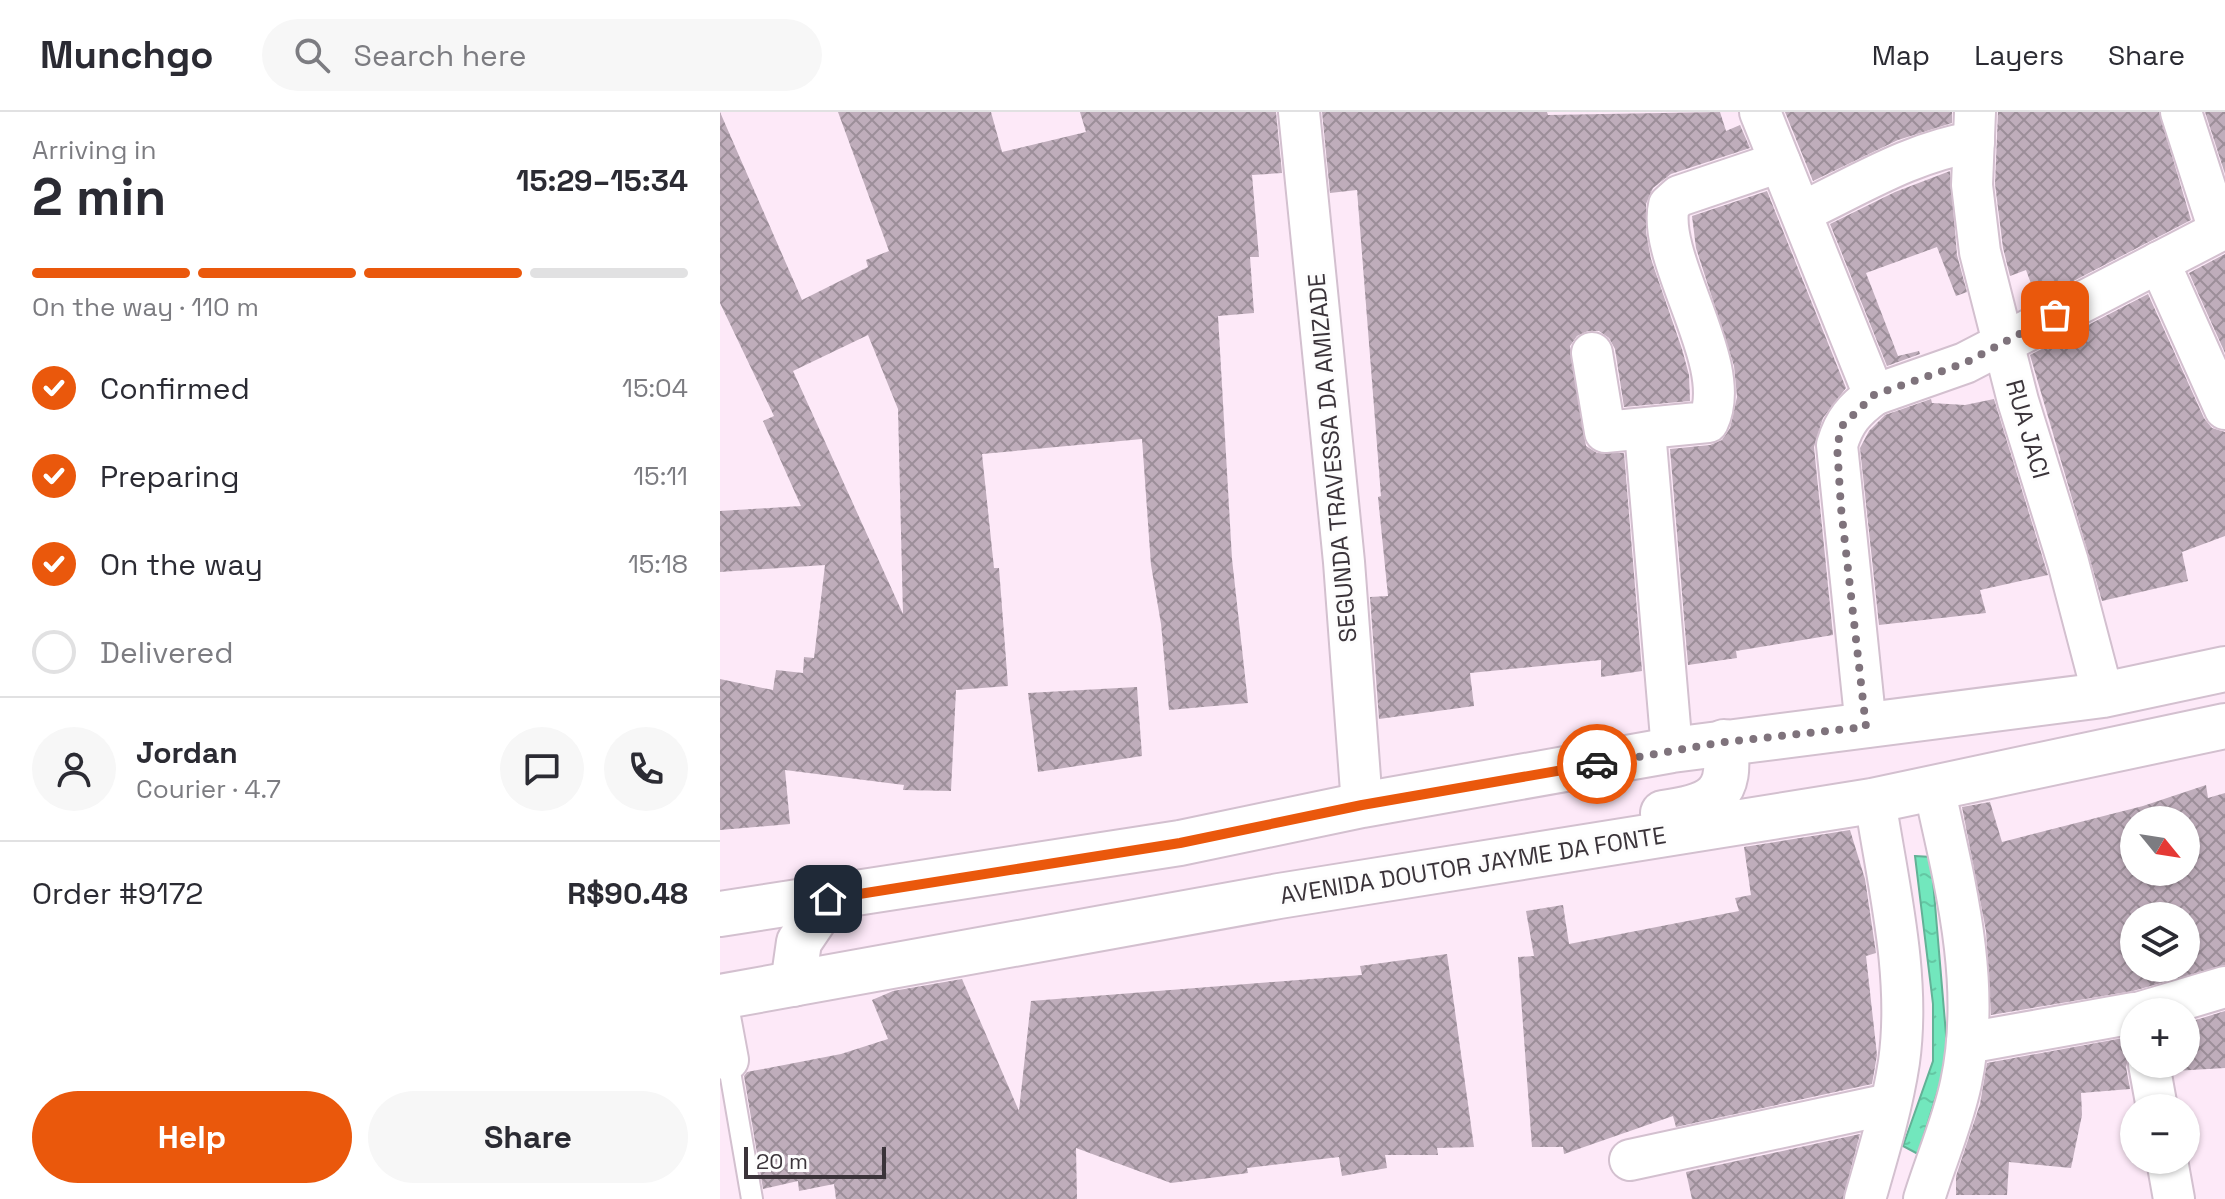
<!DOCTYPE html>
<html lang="en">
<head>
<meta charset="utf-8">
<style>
  body { margin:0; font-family:"Space Grotesk",sans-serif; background:#f7f7f7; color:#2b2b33; height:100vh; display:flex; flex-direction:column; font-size:30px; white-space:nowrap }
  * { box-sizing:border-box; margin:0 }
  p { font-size:26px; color:#7c7c81 }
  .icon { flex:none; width:44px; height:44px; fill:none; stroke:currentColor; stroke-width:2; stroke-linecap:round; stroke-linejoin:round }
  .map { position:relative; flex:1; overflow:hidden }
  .drawer { display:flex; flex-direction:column; background:#fff; width:720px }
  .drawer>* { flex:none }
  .needle { width:52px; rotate:120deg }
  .buttons { position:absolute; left:1400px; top:694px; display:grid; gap:16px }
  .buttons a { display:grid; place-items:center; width:80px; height:80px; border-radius:50%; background:#fff; box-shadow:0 2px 6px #0004; font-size:40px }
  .scale { position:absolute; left:24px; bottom:20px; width:142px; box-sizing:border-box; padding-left:8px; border:4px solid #3b343a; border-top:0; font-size:22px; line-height:28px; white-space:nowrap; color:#3b343a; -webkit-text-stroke:6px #fdfdfd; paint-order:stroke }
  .pin { position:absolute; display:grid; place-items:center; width:68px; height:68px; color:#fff; margin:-34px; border-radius:16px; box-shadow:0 4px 12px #0006 }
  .courier { position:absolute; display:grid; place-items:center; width:80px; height:80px; margin:-40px; border:6px solid #ea580c; border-radius:50%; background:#fff; color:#222; box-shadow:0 2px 10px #0007 }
  .head em { font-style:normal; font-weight:700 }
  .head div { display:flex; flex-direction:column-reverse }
  .head { display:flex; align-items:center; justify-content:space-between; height:136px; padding:0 32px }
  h1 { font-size:52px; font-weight:700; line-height:60px }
  .bar { display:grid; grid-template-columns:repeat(4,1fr); gap:12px 8px; align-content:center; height:96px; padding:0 32px }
  .bar i { height:10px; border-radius:6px; background:#e1e1e2 }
  .bar .selected { background:#ea580c }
  .bar p { grid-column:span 4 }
  .line { display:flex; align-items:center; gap:20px; padding:0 32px; border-top:2px solid #e1e1e2 }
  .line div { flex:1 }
  .round { display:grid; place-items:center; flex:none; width:84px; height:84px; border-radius:42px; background:#f7f7f7 }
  ol { padding:0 32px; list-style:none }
  li { display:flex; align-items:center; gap:24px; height:88px }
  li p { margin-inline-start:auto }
  li .icon { padding:8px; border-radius:50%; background:#ea580c; color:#fff; stroke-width:4 }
  li:last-child { color:#7c7c81 }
  li i { width:44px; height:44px; border:4px solid #e1e1e2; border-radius:50% }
  .button { display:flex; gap:16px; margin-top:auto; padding:16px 32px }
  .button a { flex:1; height:92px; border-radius:48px; background:#ea580c; color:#fff; font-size:32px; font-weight:700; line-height:92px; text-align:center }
  .button a+a { background:#f7f7f7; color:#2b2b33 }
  header { display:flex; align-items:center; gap:48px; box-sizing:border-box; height:112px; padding:0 40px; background:#fff; border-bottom:2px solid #e1e1e2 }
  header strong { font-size:38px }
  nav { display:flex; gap:44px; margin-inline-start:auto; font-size:28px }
  .search { width:560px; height:72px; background:#f7f7f7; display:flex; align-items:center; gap:20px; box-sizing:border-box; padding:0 28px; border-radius:44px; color:#7c7c81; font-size:30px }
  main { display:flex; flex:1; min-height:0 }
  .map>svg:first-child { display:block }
  .water { fill:url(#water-ripples); stroke:#62b196; stroke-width:2 }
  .building { fill:url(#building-cross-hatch); fill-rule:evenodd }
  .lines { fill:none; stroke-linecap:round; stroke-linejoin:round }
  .service-casing { stroke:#d3c0cf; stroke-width:24 }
  .minor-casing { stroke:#d3c0cf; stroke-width:44 }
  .secondary-casing { stroke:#d3c0cf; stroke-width:48 }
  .service { stroke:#fff; stroke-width:20 }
  .minor { stroke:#fff; stroke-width:40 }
  .secondary { stroke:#fff; stroke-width:44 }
  .done { stroke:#7f737c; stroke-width:8; stroke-dasharray:0 14.4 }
  .route { stroke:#ea580c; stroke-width:10 }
  .labels { text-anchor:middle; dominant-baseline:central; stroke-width:6; stroke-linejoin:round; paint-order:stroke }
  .street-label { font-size:24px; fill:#3b343a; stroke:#fdfdfd }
</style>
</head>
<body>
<header>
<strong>Munchgo</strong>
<div class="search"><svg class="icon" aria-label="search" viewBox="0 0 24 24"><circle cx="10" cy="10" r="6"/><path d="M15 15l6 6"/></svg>Search here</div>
<nav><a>Map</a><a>Layers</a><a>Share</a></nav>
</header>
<main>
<section class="drawer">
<div class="head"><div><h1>2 min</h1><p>Arriving in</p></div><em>15:29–15:34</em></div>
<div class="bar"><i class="selected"></i><i class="selected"></i><i class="selected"></i><i></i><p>On the way · 110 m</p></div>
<ol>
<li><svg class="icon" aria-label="check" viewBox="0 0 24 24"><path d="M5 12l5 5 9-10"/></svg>Confirmed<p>15:04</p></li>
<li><svg class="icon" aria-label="check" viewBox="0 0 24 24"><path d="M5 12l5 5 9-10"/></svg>Preparing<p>15:11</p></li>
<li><svg class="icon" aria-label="check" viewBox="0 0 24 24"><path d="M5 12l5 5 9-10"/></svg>On the way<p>15:18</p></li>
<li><i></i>Delivered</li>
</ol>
<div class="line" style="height:144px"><a class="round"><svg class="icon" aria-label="person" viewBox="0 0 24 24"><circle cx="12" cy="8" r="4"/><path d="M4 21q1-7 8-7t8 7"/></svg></a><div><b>Jordan</b><p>Courier · 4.7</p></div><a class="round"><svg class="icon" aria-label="chat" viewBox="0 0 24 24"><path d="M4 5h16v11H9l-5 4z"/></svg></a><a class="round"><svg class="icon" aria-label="phone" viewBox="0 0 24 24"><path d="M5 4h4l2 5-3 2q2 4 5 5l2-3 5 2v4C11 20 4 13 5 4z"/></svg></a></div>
<div class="line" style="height:104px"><div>Order #9172</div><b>R$90.48</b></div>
<div class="button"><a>Help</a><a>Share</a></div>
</section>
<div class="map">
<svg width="1505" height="1087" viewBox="0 0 1505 1087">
  <defs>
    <pattern id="water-ripples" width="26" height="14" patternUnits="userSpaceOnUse" patternTransform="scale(2)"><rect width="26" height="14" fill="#72e7bd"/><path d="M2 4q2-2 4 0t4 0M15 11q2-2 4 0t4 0" fill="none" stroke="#64c7a3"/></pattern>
    <pattern id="building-cross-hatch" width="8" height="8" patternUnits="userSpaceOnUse" patternTransform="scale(2)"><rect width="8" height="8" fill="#bfadbb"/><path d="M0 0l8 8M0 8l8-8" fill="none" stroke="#9c8e99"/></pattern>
  </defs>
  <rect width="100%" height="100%" fill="#fde9f8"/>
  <path class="water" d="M1195,744L1211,745L1228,946L1198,1042L1183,1034L1213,949V892Z"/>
  <g class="building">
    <path d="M0,0L82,188L148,155L146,148L169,139L118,0H271L282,40L366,20L360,0H556L562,61L532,63L539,145H530L534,201L498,204L512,447L528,591L449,598L441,512L431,453L422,327L262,342L274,456H279L288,574L236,578L231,679L183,678L184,673L65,658L70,712L0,718V567L53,578L56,558L83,561L84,545L94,546L105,453L0,460V399L81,394L43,309L54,304L0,191ZM148,223L178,297L183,502L73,259Z"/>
    <path d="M602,0H827L828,3L1000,0L1006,19L1020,13L1030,36L951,62L933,76L926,92V120L931,147L962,237L969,263L970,289L904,295L895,237L889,226L879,219H868L857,224L850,234L866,334L877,341H904L922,559L881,565V548L750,561L754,594L659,607L650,485L668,484L658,385L661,384L637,78L610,81Z"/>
    <path d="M1065,0H1232V11L1178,28L1093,69Z"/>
    <path d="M1278,0H1439L1471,108L1317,188L1306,158L1290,164L1283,136L1275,72Z"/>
    <path d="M1485,0H1505V62Z"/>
    <path d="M1230,59L1237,143L1247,180L1236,184L1217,135L1146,161L1178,244L1199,239L1200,242L1167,254L1110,112L1175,80Z"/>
    <path d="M1047,79L1126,276L1103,306L1094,335L1113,523L1016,539L1017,546L968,553L950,337L990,333L1002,328L1010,316L1017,285L1014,254L976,136L972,104Z"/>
    <path d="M1505,142V241L1469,161Z"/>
    <path d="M1428,182L1484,306L1492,316L1505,320V424L1462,440L1468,469L1382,489L1310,243Z"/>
    <path d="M1211,287L1212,291L1245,293L1274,287L1328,463L1260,478L1266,501L1159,513L1140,336L1149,319L1165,303Z"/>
    <path d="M417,575L422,644L318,660L308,581Z"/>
    <path d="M1486,673L1488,686L1505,681V853L1413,879L1271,903L1266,819L1242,695L1270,690L1282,730L1423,694ZM1414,708H1466V760H1414ZM1414,804H1466V856H1414Z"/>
    <path d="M1130,718L1145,767L1156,841L1146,844L1157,943L1152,972L956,1015L953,1004L844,1042L843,1035H812L798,845L814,844L806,799L843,793L849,832L1019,799L1015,786L1031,783L1024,735Z"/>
    <path d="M727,842L754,1035L717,1036L718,1043H665L667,1056L622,1064L619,1045L527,1056L528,1061L451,1071L356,1036L357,1087H116L114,1072L79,1079L78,1069L43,1077L24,964L27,960L121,942L168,927L152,888L173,879L242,867L299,999L311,889L642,863L640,854Z"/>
    <path d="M1505,899V956L1454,959L1452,952H1466V911Z"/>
    <path d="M1414,924L1406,955L1410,977L1361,981L1362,1003L1351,1056L1289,1050L1287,1083H1236V1064L1260,992L1267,951Z"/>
    <path d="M1140,1022L1123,1087H972L966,1060Z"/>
  </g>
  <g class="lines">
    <g class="service-casing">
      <path id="service" d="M8,948L32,1087"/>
    </g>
    <g class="minor-casing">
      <g id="minor">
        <path d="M579,0L624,450L642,693"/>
        <path d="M1040,0L1154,283C1134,298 1124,309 1117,333L1146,615"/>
        <path d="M1255,0L1252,73L1260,140L1298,289L1348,450L1383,583"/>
        <path d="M1461,0L1499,118"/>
        <path d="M1082,100C1139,73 1191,40 1254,30"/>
        <path d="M1439,150L1505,297"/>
        <path d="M872,241L885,320L988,310C1016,253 936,148 949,93L959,84L1060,50"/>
        <path d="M1154,283L1245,251L1505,116"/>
        <path d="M925,319L952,638"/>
        <path d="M1421,900L1505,875"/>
        <path d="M0,905L8,948"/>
        <path d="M1247,931L1414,901"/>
        <path d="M1429,952L1437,996"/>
        <path d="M910,1048L1169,992"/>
        <path d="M1447,1048L1454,1087"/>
        <path d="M1145,1087C1158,1042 1172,996 1179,950C1191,864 1168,773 1155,688"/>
        <path d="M1204,1087C1216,1048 1233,1010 1241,971C1262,873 1235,771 1214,676"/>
      </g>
    </g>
    <g class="secondary-casing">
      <g id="secondary">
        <path d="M943,701C992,694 1014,684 1004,630"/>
        <path d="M0,802L460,731L642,693L952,638L1383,583L1505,557"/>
        <path d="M73,872L79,830L108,787"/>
        <path d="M0,885L559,784L1152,689L1505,614"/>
      </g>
    </g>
    <use href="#service" class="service"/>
    <use href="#minor" class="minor"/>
    <use href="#secondary" class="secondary"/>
  </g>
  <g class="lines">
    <path class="done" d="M877,652L1004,630L1146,615L1121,396L1117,333L1123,313L1154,283L1245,251L1335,203"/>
    <path class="route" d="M108,787L460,731L642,693L877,652"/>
  </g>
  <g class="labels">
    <g class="street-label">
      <text transform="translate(1308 317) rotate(74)">RUA JACI</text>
      <text transform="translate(612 346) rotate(-95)">SEGUNDA TRAVESSA DA AMIZADE</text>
      <text transform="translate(753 753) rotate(-9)">AVENIDA DOUTOR JAYME DA FONTE</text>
    </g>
  </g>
</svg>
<div class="buttons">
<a><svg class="needle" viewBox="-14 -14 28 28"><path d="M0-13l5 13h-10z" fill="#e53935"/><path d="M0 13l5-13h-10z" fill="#7c7c81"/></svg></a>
<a><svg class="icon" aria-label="layers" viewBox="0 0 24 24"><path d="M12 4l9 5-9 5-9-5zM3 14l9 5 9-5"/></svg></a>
<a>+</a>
<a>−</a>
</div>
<div class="scale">20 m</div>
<div class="pin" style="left:1335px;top:203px;background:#ea580c"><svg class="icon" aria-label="bag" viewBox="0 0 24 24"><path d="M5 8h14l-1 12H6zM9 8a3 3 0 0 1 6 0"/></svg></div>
<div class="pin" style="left:108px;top:787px;background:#1f2937"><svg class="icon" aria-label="home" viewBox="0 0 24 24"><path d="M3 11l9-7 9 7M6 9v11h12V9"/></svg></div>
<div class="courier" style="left:877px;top:652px"><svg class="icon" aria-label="car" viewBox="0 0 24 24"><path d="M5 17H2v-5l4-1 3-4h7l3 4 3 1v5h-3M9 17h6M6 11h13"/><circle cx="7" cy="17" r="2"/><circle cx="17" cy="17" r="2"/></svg></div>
</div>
</main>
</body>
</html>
